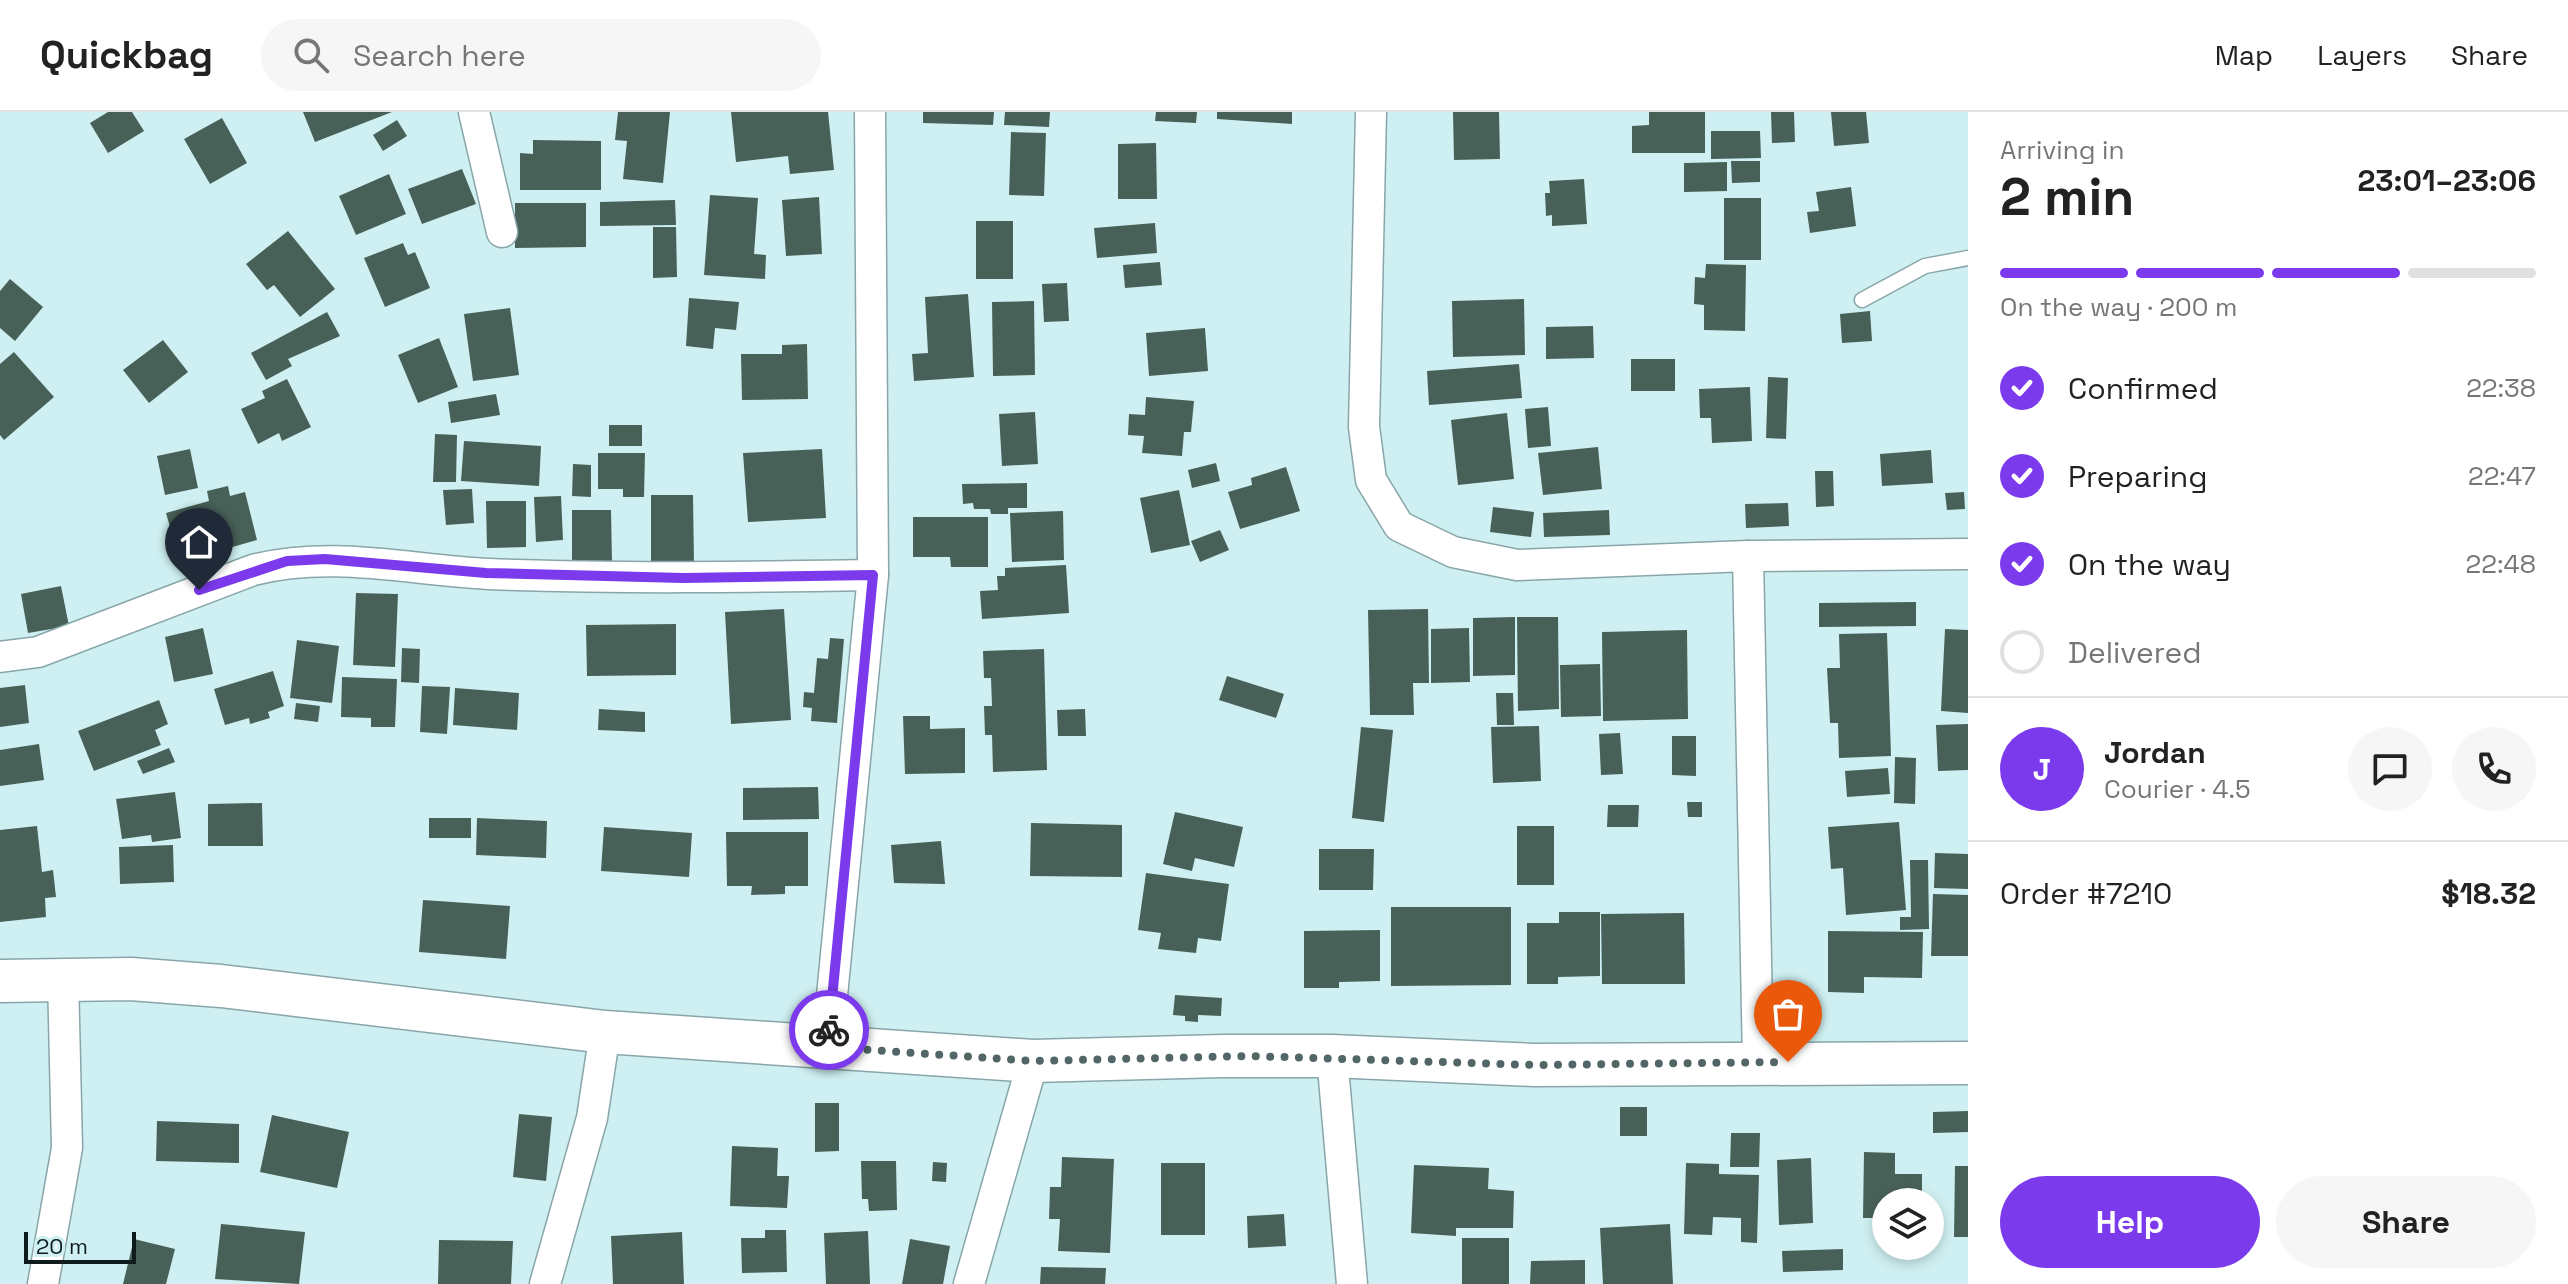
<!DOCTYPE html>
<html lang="en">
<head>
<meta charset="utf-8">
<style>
  body { margin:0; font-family:"Space Grotesk",sans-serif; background:#f6f6f6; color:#222; height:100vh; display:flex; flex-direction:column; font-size:30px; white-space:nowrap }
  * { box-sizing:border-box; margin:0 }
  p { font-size:26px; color:#767676 }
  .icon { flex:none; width:44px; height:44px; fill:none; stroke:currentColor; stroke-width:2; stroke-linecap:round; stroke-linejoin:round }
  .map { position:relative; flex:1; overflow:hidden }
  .drawer { display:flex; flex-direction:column; background:#fff; width:600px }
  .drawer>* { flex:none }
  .tools { position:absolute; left:1872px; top:1076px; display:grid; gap:16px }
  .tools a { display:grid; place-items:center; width:72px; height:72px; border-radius:50%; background:#fff; box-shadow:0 4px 12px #0003; font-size:40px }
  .scale { position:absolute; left:24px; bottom:20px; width:112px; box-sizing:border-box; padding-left:8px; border:4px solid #0f1b1c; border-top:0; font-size:22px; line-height:28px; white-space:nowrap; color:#0f1b1c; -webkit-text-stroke:6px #cff0f2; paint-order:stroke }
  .pin { position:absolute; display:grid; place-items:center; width:68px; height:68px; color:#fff; margin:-82px -34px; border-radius:50% 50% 50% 0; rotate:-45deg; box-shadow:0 0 8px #0007 }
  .pin .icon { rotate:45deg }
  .courier { position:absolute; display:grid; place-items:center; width:80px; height:80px; margin:-40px; border:6px solid #7c3aed; border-radius:50%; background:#fff; color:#222; box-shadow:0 2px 10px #0007 }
  .overview em { font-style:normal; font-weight:600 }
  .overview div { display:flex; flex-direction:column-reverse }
  .overview { display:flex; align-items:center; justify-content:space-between; height:136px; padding:0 32px }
  h1 { font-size:52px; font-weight:600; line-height:60px }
  .bar { display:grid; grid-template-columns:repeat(4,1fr); gap:12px 8px; align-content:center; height:96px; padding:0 32px }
  .bar i { height:10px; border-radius:6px; background:#e0e0e0 }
  .bar .active { background:#7c3aed }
  .bar p { grid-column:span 4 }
  .line { display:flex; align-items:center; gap:20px; padding:0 32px; border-top:2px solid #e0e0e0 }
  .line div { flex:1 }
  .round { display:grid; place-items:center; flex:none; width:84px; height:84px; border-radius:42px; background:#f6f6f6 }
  ol { padding:0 32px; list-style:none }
  li { display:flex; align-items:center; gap:24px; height:88px }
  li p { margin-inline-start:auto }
  li .icon { padding:8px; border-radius:50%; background:#7c3aed; color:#fff; stroke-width:4 }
  li:last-child { color:#767676 }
  li i { width:44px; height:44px; border:4px solid #e0e0e0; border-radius:50% }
  .button { display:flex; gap:16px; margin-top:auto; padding:16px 32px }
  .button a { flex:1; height:92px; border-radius:48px; background:#7c3aed; color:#fff; font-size:32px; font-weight:600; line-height:92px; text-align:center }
  .button a+a { background:#f6f6f6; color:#222 }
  header { display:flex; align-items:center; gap:48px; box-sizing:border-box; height:112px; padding:0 40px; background:#fff; border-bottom:2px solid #e0e0e0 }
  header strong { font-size:38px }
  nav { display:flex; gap:44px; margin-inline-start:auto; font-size:28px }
  .search { width:560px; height:72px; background:#f6f6f6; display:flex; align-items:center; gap:20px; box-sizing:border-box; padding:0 28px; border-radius:44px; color:#767676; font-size:30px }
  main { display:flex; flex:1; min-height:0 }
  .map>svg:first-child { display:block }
  .building { fill:#486158 }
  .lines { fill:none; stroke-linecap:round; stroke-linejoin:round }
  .lane-casing { stroke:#88a6a9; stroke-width:17 }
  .street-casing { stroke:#88a6a9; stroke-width:33 }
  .secondary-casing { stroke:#88a6a9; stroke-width:45 }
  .lane { stroke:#fff; stroke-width:14 }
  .street { stroke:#fff; stroke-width:30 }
  .secondary { stroke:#fff; stroke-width:42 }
  .done { stroke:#526667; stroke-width:8; stroke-dasharray:0 14.4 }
  .route { stroke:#7c3aed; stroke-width:10 }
</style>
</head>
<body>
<header>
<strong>Quickbag</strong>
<div class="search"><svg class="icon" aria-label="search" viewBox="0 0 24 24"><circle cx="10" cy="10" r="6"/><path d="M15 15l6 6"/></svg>Search here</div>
<nav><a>Map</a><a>Layers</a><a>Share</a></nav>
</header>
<main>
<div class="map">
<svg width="1968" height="1172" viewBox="0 0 1968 1172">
  <rect width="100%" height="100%" fill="#cff0f2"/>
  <g class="building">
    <path d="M108,0H132L144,19L108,41L90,11Z"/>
    <path d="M303,0H392L315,30Z"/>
    <path d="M618,0H670L663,71L623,67L627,29L615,28Z"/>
    <path d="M731,0H828L834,58L790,62L788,44L736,50Z"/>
    <path d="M923,0H994L993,13L923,11Z"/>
    <path d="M1005,0H1050L1049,15L1004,13Z"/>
    <path d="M1156,0H1197L1196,11L1155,9Z"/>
    <path d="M1217,0H1292V12L1217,7Z"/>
    <path d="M1453,0H1499L1500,47L1454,48Z"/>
    <path d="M1649,0H1705V41H1632V14L1649,13Z"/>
    <path d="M1771,0H1794L1795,30L1772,31Z"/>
    <path d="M1831,0H1866L1869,31L1834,34Z"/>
    <path d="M222,6L247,51L210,72L184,27Z"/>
    <path d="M397,8L407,24L383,39L373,23Z"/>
    <path d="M1711,19H1760L1761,46L1711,47Z"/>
    <path d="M1011,20L1046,21L1044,84L1009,83Z"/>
    <path d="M533,28L601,29V78H520V41L533,42Z"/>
    <path d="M1156,31L1157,87H1118V32Z"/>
    <path d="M1731,49H1760V70L1732,71Z"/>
    <path d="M1727,50V79L1684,80V51Z"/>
    <path d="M462,57L476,92L422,112L408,77Z"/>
    <path d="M389,62L406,102L356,123L339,84Z"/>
    <path d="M1584,67L1587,112L1552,114V103L1546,104L1545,81H1550L1549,69Z"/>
    <path d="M1851,75L1856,114L1810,121L1807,100L1819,99L1816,80Z"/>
    <path d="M710,83L758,86L754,142L766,143L765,167L704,163Z"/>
    <path d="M819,85L822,142L786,144L782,88Z"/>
    <rect x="1724" y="86" width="37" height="62"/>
    <path d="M675,88L676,113L600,114V90Z"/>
    <path d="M515,91H586V135L515,136Z"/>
    <rect x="976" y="109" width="37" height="58"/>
    <path d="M1155,111L1157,141L1097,146L1094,116Z"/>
    <path d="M653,115H676L677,165L653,166Z"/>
    <path d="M288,119L335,177L300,205L274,173L267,178L246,152Z"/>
    <path d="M403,131L408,143L415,140L430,176L385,195L364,146Z"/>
    <path d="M1160,150L1162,173L1125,176L1123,153Z"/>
    <path d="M1706,152L1746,153L1745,219L1704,218V193L1694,192L1695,165L1705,166Z"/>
    <path d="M10,167L43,195L15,229L0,216V179Z"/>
    <path d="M1067,171L1069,209L1044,210L1042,172Z"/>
    <path d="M968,182L974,265L914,269L912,242L928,241L925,185Z"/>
    <path d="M689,186L739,190L736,218L715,216L713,237L686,234Z"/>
    <path d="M1524,187L1525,243L1453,245L1452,189Z"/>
    <path d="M1034,189L1035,263L993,264L992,190Z"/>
    <path d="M510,196L519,263L473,269L464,202Z"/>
    <path d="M1870,199L1872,229L1842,231L1840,202Z"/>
    <path d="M327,200L340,224L288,247L292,254L266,268L251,241Z"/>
    <path d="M1593,214L1594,246L1546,247V215Z"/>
    <path d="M1205,216L1208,259L1149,264L1146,221Z"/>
    <path d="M439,226L458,275L418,291L398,243Z"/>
    <path d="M163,228L188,260L149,291L123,258Z"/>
    <path d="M807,232L808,287L742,288L741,242H782V233Z"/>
    <path d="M14,240L54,285L4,328L0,323V252Z"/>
    <rect x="1631" y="247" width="44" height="32"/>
    <path d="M1519,252L1522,286L1429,293L1427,259Z"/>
    <path d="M1768,265L1788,266L1786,327L1766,326Z"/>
    <path d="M287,267L311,315L282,329L279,321L258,332L241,297L265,286L262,279Z"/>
    <path d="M1750,275L1752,329L1712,331L1711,306H1700L1699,277Z"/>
    <path d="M496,282L500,303L451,311L448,290Z"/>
    <path d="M1146,285L1194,289L1191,320H1184L1182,344L1142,341L1144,324L1128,323L1129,302L1145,303Z"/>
    <path d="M1548,295L1551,334L1528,336L1525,297Z"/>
    <path d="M1035,300L1038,352L1002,354L999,302Z"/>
    <path d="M1507,301L1514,367L1458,373L1451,308Z"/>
    <rect x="609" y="313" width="33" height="21"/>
    <path d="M435,322L457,323L456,370H433Z"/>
    <path d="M464,329L541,334L539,374L461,369Z"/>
    <path d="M1598,335L1602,377L1543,383L1538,341Z"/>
    <path d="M190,337L198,376L165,383L157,344Z"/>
    <path d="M822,337L826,406L748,410L743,341Z"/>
    <path d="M1931,338L1933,371L1882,374L1880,342Z"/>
    <path d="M598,341H645L644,385H623V377H598Z"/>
    <path d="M1216,351L1220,369L1192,376L1188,358Z"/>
    <path d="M573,352L591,353V385L572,384Z"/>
    <path d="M1286,355L1300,399L1240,417L1228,380L1252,373L1251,366Z"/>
    <path d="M1815,359H1833L1834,394L1816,395Z"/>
    <path d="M1027,371V396H1008V402H991L990,397H974L973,391L963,392L962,372Z"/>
    <path d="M228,374L230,384L245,380L257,428L222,438L220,432L178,443L166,401L209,389L207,379Z"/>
    <path d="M472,377L474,411L446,413L443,378Z"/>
    <path d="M1179,378L1190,433L1151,441L1140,386Z"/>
    <path d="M1964,380L1965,397L1947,398L1945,381Z"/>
    <path d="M651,383H693L694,451H651Z"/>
    <path d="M561,384L563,428L536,430L534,385Z"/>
    <path d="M486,389H526V435L487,436Z"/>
    <path d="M1788,391L1789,414L1746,416L1745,392Z"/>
    <path d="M1493,395L1534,400L1531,425L1490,420Z"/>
    <path d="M572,398H611L612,450H572Z"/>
    <path d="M1609,398L1610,423L1544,425L1543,401Z"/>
    <path d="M1063,399L1064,448L1012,450L1010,401Z"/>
    <path d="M913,405H988V455H951L950,445H913Z"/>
    <path d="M1220,418L1229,438L1200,450L1191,429Z"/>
    <path d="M1066,453L1069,501L982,507L980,479L998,478L997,464H1005V456Z"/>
    <path d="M61,474L69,514L28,521L21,482Z"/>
    <path d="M356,481L398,482L395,555L353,553Z"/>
    <path d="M1916,490V514L1819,515V491Z"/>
    <path d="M784,497L791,608L731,612L725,500Z"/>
    <path d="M1428,497L1429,571H1413L1414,603H1370L1368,498Z"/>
    <path d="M1515,505V563L1473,564V506Z"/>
    <path d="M1517,505H1558L1559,597L1518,599Z"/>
    <path d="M676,512V563L587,564L586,513Z"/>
    <path d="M203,516L213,562L174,570L165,525Z"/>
    <path d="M1469,516L1470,570L1431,571V517Z"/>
    <path d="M1945,517L1968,518V601L1941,599Z"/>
    <path d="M1687,518L1688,607L1603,609L1602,520Z"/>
    <path d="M1887,521L1891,644L1839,646L1838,611H1830L1827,556H1840L1839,522Z"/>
    <path d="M830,526L844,527L837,611L811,609L812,596L803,595L804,580L814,581L817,546L828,547Z"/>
    <path d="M297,528L339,534L332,591L290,586Z"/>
    <path d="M402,536L420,537L419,571L401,570Z"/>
    <path d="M1044,537L1047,658L993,660L992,623H985L984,594H992L991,566H984L983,539Z"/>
    <path d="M1600,552L1601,604L1561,605L1560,553Z"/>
    <path d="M273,559L284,594L268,600L270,606L250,612L249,606L225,613L214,577Z"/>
    <path d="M1227,564L1284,582L1276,606L1219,588Z"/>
    <path d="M342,565L397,567L395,615H371V606L341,605Z"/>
    <path d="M25,573L29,611L0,615V576Z"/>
    <path d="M422,574L450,575L447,622L420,620Z"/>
    <path d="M455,576L519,581L517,618L453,613Z"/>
    <path d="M1496,581H1513L1514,613H1497Z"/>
    <path d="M159,588L168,612L155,618L161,633L94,659L78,619Z"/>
    <path d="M296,591L320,594L318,610L294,607Z"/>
    <path d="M599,597L645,600V620L598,618Z"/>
    <path d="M1085,597L1086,624H1058L1057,598Z"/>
    <path d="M903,604H930V617L965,616V661L905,662Z"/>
    <path d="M1968,612V658L1938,659L1936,613Z"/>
    <path d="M1539,614L1541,669L1493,671L1491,615Z"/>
    <path d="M1361,615L1393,618L1384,710L1352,706Z"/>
    <path d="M1620,621L1623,662L1601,663L1599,622Z"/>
    <path d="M1672,624H1696V664L1672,663Z"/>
    <path d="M39,632L44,668L0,674V638Z"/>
    <path d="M169,636L175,650L143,662L137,649Z"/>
    <path d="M1895,645L1916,646L1915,692L1894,691Z"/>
    <path d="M1888,656L1890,682L1847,685L1845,659Z"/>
    <path d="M818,675L819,707L743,708V676Z"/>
    <path d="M175,680L181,726L152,730L151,723L122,727L116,687Z"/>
    <path d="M1687,690H1702V705H1688Z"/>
    <path d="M262,691L263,734H208V692Z"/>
    <path d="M1608,693H1639L1638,715H1607Z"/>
    <path d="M1175,700L1243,715L1234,755L1195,746L1192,759L1163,752Z"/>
    <rect x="429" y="706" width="42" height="20"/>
    <path d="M477,706L547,709L546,746L476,743Z"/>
    <path d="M1899,710L1906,798L1846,803L1843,756L1831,757L1828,715Z"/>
    <path d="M1031,711L1122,713V765L1030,764Z"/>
    <path d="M37,714L42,760L53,758L56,785L45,786L46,805L0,810V718Z"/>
    <rect x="1517" y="714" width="37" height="59"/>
    <path d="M604,715L692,721L689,765L601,759Z"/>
    <path d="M726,720H808V774H785V782L751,783L752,774H727Z"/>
    <path d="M941,729L945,772L894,771L891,733Z"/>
    <path d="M173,733L174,770L120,772L119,735Z"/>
    <path d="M1319,737H1374L1373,778H1319Z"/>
    <path d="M1935,741L1968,742V777L1934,776Z"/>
    <path d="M1910,748H1928L1929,817L1900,818V805H1911Z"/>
    <path d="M1146,761L1229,772L1221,829L1198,826L1196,841L1158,837L1161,821L1138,818Z"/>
    <path d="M1933,782L1968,783V844H1931Z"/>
    <path d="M423,788L510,794L506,847L419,840Z"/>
    <path d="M1391,795H1511V873L1391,874Z"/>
    <path d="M1559,800H1600V864L1558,865V872H1527V811H1559Z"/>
    <path d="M1684,801L1685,872H1602L1601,802Z"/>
    <path d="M1380,818V869L1339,870V876H1304V819Z"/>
    <path d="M1828,819L1923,820L1922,866L1864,865V881L1828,880Z"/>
    <path d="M1175,883L1222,886L1221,904L1198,903V910L1185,909V904L1173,903Z"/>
    <path d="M815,991H839V1039L815,1040Z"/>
    <rect x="1620" y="995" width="27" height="29"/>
    <path d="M1968,999V1020L1933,1021V1000Z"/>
    <path d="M519,1002L552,1005L546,1069L513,1065Z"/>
    <path d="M272,1003L349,1020L337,1076L260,1060Z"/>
    <path d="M157,1009L239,1012V1051L156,1049Z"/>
    <path d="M1731,1021H1760L1759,1055H1730Z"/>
    <path d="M732,1034L778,1036L777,1064H789L787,1096L730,1094Z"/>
    <path d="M1864,1040L1895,1041V1062H1922V1090H1886V1106H1863Z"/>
    <path d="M1062,1045L1114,1047L1110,1141L1058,1139L1060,1107H1049L1050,1075H1061Z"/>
    <path d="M1811,1046L1813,1111L1779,1113L1777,1048Z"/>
    <path d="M861,1049H896L897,1098L869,1099L868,1087H862Z"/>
    <path d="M933,1050L947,1051L946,1070L932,1069Z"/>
    <rect x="1161" y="1051" width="44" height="72"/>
    <path d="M1686,1051L1719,1052V1062L1759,1063L1757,1131L1741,1130V1106L1713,1105L1712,1123L1684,1122Z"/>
    <path d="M1414,1053L1489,1056L1488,1077L1514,1079L1513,1116H1456V1124L1411,1121Z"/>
    <path d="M1955,1054H1968V1125H1954Z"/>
    <path d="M1284,1102L1286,1134L1248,1136L1247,1104Z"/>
    <path d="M221,1112L305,1120L299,1172L215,1167Z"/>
    <path d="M1670,1112L1673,1172H1603L1600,1116Z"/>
    <path d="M765,1118H786L787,1160L742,1161L741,1126H765Z"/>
    <path d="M868,1119L870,1172H826L824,1121Z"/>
    <path d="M682,1120L684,1172H613L611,1124Z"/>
    <rect x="1462" y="1126" width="47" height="46"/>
    <path d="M134,1127L175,1137L166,1172H123Z"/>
    <path d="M910,1127L950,1134L943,1172H902Z"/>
    <path d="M439,1128L513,1129L511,1172H438Z"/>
    <path d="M1843,1137V1158L1783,1160L1782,1139Z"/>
    <path d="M1585,1148V1172H1530L1531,1149Z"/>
    <path d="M1041,1155L1106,1156L1105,1172H1040Z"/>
  </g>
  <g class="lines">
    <g class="lane-casing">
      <path id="lane" d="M1862,188L1925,154L1968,146"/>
    </g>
    <g class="street-casing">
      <g id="street">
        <path d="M474,0L502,120"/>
        <path d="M1371,0L1364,315L1371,368L1399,414L1453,440L1517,453L1748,444L1968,442"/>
        <path d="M1748,444L1758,950"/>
        <path d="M0,545L38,540L253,458C332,438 409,458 489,462C617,467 745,465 873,463"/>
        <path d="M827,935L873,463L870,0"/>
        <path d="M1332,944L1352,1172"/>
        <path d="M43,1172L67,1036L63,865"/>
        <path d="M545,1172L592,1006L605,920"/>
        <path d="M969,1172L1033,949"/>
      </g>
    </g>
    <g class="secondary-casing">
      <path id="secondary" d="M0,869L131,867L221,874L605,920L1033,949L1222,944H1332L1534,953L1968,951"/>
    </g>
    <use href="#lane" class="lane"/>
    <use href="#street" class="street"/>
    <use href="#secondary" class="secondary"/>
  </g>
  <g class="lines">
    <path class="done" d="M829,918L827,935L1033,949L1250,944L1534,953L1788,950"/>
    <path class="route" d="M199,478L287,449L325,447L486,461L683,466L873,463L829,918"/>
  </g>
</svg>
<div class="tools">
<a><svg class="icon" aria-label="layers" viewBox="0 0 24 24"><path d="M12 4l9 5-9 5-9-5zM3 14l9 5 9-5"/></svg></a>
</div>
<div class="scale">20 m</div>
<div class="pin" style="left:1788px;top:950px;background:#ea580c"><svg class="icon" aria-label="bag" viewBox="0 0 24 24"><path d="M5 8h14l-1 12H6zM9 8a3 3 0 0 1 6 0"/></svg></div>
<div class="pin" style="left:199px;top:478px;background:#1f2937"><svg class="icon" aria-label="home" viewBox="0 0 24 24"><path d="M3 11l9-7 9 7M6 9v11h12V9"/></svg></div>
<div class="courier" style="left:829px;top:918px"><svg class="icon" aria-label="bike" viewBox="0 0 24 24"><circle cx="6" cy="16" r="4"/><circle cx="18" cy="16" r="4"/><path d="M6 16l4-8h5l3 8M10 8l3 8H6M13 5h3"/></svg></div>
</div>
<section class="drawer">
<div class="overview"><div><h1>2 min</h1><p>Arriving in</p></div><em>23:01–23:06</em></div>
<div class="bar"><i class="active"></i><i class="active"></i><i class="active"></i><i></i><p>On the way · 200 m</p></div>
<ol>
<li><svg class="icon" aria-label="check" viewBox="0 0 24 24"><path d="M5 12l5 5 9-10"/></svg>Confirmed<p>22:38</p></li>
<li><svg class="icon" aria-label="check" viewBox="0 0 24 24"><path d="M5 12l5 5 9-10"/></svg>Preparing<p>22:47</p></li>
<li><svg class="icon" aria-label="check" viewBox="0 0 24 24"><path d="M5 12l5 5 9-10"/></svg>On the way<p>22:48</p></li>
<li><i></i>Delivered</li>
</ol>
<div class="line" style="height:144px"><b class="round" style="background:#7c3aed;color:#fff">J</b><div><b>Jordan</b><p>Courier · 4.5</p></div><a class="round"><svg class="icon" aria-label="chat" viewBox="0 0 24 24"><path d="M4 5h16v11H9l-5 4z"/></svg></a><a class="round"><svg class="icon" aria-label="phone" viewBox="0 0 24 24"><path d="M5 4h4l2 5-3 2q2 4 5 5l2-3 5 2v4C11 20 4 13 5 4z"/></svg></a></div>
<div class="line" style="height:104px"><div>Order #7210</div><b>$18.32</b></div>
<div class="button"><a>Help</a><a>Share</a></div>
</section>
</main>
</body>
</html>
